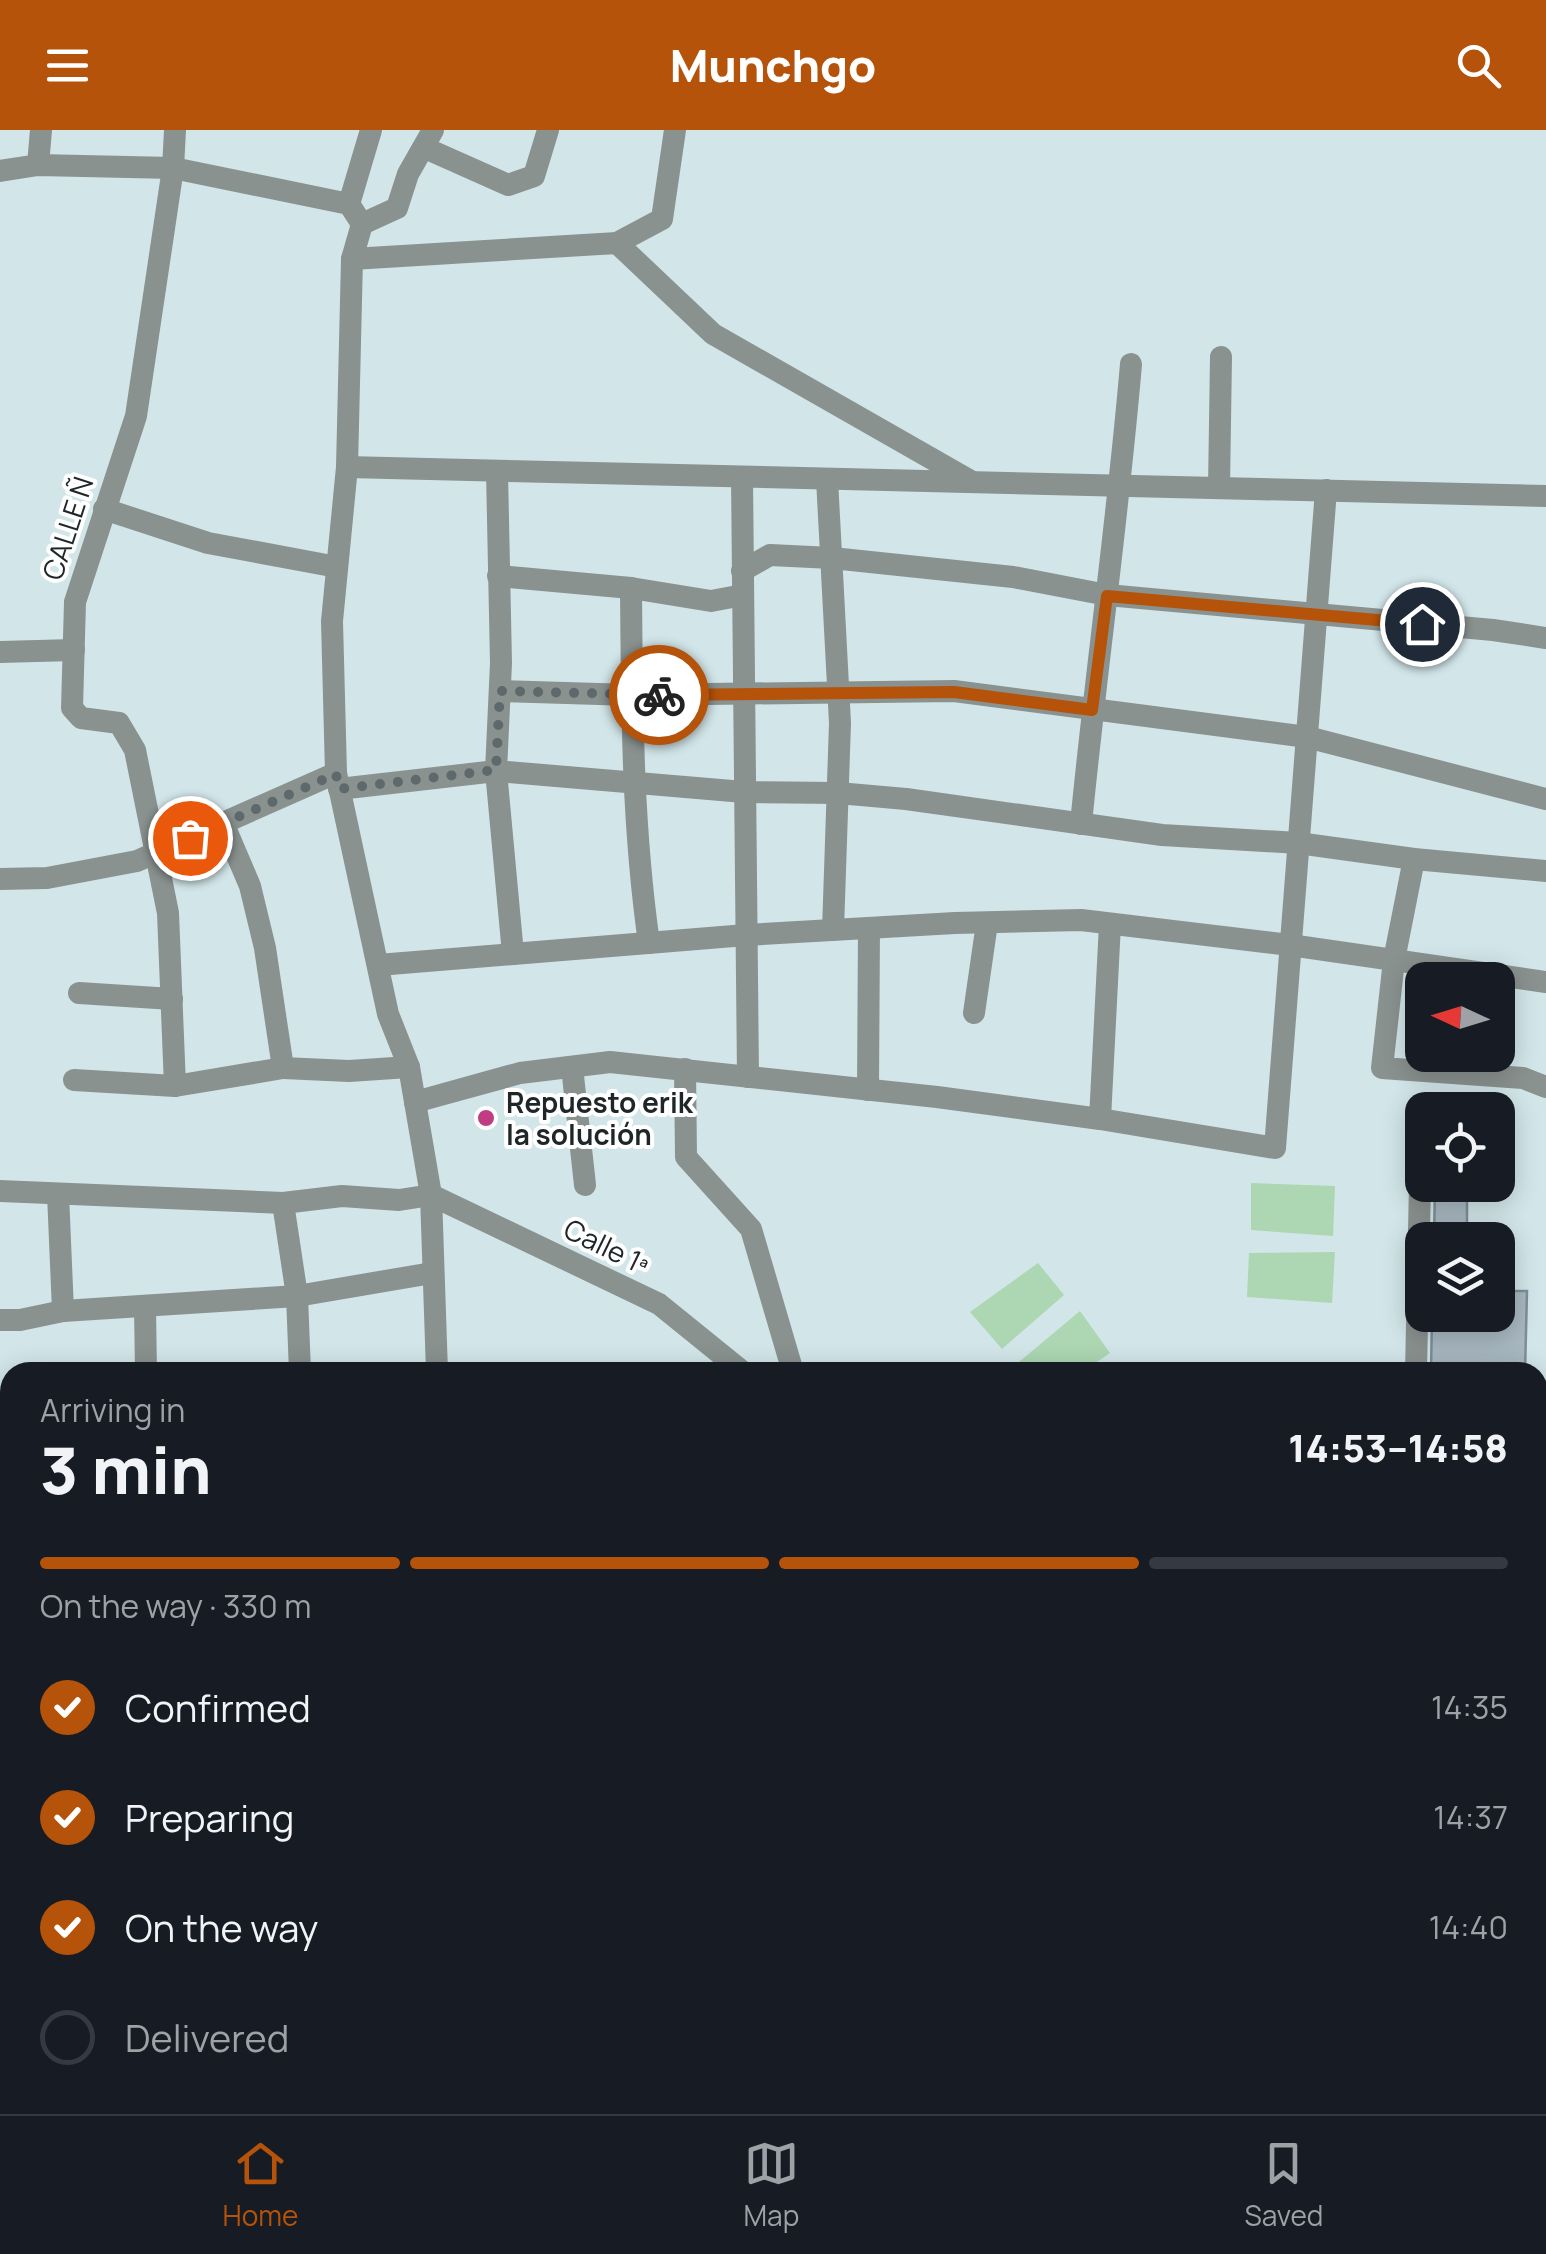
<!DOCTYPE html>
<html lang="en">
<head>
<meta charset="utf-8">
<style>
  body { margin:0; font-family:Manrope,sans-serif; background:#242831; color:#f1f3f6; height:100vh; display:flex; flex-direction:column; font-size:38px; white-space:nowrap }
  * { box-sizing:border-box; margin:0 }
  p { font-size:32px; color:#9ea1a6 }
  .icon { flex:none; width:55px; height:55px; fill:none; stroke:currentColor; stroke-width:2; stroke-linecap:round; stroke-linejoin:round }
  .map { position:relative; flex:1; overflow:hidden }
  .side { position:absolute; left:0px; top:1232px; width:1548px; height:752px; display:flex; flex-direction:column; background:#171b24; border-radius:30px 30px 0 0; box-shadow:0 5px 25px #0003 }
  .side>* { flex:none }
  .needle { width:65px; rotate:274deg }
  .buttons { position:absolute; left:1405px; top:832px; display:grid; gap:20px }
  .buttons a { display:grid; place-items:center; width:110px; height:110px; border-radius:20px; background:#171b24; box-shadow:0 5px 25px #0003; font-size:50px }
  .pin { position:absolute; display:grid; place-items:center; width:85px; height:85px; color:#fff; margin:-42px; border:5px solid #fff; border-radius:50%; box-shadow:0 2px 10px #0007 }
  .courier { position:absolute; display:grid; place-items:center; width:100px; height:100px; margin:-50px; border:8px solid #b45309; border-radius:50%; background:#fff; color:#222; box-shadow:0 2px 12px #0007 }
  .head em { font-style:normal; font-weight:800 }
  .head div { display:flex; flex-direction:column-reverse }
  .head { display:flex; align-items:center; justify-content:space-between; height:170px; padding:0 40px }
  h1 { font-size:65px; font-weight:800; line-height:75px }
  .bar { display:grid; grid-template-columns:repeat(4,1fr); gap:15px 10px; align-content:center; height:120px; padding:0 40px }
  .bar i { height:12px; border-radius:8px; background:#363941 }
  .bar .on { background:#b45309 }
  .bar p { grid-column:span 4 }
  ol { padding:0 40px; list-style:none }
  li { display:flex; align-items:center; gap:30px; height:110px }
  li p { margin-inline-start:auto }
  li .icon { padding:10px; border-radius:50%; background:#b45309; color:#fff; stroke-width:4 }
  li:last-child { color:#9ea1a6 }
  li i { width:55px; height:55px; border:5px solid #363941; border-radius:50% }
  header { display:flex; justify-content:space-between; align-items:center; height:130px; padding:0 40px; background:#b45309; color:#fff; font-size:45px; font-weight:800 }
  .menu { display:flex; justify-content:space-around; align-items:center; height:140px; border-top:2px solid #363941; background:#171b24; font-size:28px; color:#9ea1a6 }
  .menu a { display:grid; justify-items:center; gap:5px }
  .menu .on { color:#b45309 }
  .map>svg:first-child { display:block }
  .green { fill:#acd7b2 }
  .building { fill:#a8b8c1; stroke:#7f8e97; stroke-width:2.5 }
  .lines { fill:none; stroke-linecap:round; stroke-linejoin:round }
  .minor { stroke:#8a9290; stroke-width:22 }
  .done { stroke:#5d696b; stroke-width:10; stroke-dasharray:0 18 }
  .route { stroke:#b45309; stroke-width:12 }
  .poi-dot { fill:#c03d84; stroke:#fff; stroke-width:4 }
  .labels { text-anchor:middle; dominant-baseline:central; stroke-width:8; stroke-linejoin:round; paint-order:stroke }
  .street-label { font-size:28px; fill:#1e2627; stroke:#fff }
  .poi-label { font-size:28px; font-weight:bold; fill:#1e2627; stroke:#fff; text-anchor:start }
</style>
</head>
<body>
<header><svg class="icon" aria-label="menu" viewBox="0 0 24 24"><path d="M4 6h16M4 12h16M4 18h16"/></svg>Munchgo<svg class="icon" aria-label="search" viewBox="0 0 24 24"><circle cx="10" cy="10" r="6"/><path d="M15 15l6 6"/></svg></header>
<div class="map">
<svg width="1546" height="1984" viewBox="0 0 1546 1984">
  <rect width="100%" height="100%" fill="#d2e6e9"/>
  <g class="green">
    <path d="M1251,1053L1335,1056L1333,1106L1251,1100Z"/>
    <path d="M1335,1122L1332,1173L1247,1167L1249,1123Z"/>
    <path d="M1038,1133L1064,1165L1002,1219L970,1182Z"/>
    <path d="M1080,1181L1110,1223L1082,1242H1017L1013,1237Z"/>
  </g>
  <g class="building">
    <path d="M1435,1055H1467V1110H1434Z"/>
    <path d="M1498,1161H1527L1525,1242H1431L1432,1185H1498Z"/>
  </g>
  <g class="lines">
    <g class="minor">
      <path d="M425,18L508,55L534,46L548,0"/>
      <path d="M38,35L41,0"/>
      <path d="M0,41L38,35L173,38L349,74L362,94L352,129L347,337L332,491L336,643L388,884L409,937L431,1065L437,1242"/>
      <path d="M349,74L371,0"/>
      <path d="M362,94L397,78L408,44L433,0"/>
      <path d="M617,113L713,204L969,350"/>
      <path d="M352,129L617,113L662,89L675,0"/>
      <path d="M347,337L1546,366"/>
      <path d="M497,341L501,533L496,641L513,824"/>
      <path d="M742,347L748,947"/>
      <path d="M827,349L840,593L833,800"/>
      <path d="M1219,358L1221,227"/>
      <path d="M104,379L208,413L337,437"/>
      <path d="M742,441L770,425L832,428L1013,447L1107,465L1493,500L1546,508"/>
      <path d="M498,446L631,458L711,471L743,465"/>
      <path d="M631,458C632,579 632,693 649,813"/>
      <path d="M0,522L74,520"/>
      <path d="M500,561L632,565L954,561L1307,607L1546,669"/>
      <path d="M339,659L496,641L744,662L838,663L906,669L1162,705L1298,713L1414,729L1546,741"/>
      <path d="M1081,694C1096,540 1118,388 1131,234"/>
      <path d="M224,695L250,756L265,818L283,938L349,941L409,937"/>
      <path d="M1414,729L1394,830L1382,938L1523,948L1546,957"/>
      <path d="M0,749L47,748L137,731L336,643"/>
      <path d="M378,835L746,805L955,793L1081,790L1290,815L1546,852"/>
      <path d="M79,863L172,869"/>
      <path d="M974,883L987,793"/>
      <path d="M572,937L585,1055"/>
      <path d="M685,939L686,1027L751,1099L793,1242"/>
      <path d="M74,950L175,956L283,938"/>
      <path d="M175,956L168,783L135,620L119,593L81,588L72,578L75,472L136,286L173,38L175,0"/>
      <path d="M868,960L869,798"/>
      <path d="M415,972L520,943L610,932L937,967L1100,989L1275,1018L1326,360"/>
      <path d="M1100,989L1110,794"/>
      <path d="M0,1061L283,1073L342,1066L399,1070L431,1065L659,1174L743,1242"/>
      <path d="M58,1064L63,1181"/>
      <path d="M283,1073L297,1166L300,1242"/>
      <path d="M145,1178L146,1242"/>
      <path d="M0,1190H20L63,1181L297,1166L432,1143"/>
      <path d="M1416,1242L1420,1054"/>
      <path d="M0,1337L10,1336"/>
      <path d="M1538,1372H1546"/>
      <path d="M0,1454L10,1450"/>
      <path d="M1538,1502L1546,1503"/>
      <path d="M1538,1661L1546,1657"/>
      <path d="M1538,1813L1546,1810"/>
      <path d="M1538,1913L1546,1910"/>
      <path d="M0,1937L10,1935"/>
      <path d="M217,1975L218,1984"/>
      <path d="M464,1975L465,1984"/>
      <path d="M589,1975L598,1984"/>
      <path d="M771,1975L779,1984"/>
      <path d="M1160,1975L1167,1984"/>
      <path d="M1409,1975L1416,1984"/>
      <path d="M1526,1975L1529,1984"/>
      <path d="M18,1984L21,1975"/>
      <path d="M858,1984L869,1975"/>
      <path d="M1074,1984L1085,1975"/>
      <path d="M1326,1984L1335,1975"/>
    </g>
  </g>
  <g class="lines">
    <path class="done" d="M190,708L336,644L339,659L496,640L500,561L659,565"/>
    <path class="route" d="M659,565L954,562L1092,580L1107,466L1422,494"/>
  </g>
  <circle class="poi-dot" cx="486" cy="988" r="10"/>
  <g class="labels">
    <g class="street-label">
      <text transform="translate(67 398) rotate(-72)">CALLE Ñ</text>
      <text transform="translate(607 1116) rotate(26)">Calle 1ª</text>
    </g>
    <g class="poi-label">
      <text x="506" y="972">Repuesto erik<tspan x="506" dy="32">la solución</tspan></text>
    </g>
  </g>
</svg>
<div class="buttons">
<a><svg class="needle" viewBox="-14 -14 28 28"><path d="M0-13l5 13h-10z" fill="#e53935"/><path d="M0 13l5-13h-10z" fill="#9ea1a6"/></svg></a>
<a><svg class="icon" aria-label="locate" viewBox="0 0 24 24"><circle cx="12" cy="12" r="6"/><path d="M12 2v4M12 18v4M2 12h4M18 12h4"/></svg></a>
<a><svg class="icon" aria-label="layers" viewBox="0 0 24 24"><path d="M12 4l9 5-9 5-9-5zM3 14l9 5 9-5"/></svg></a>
</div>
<div class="pin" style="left:190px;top:708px;background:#ea580c"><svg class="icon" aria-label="bag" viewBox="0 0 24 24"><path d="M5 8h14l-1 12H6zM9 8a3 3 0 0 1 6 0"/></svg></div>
<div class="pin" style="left:1422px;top:494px;background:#1f2937"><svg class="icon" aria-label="home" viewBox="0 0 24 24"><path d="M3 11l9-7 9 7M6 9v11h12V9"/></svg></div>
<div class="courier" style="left:659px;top:565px"><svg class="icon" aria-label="bike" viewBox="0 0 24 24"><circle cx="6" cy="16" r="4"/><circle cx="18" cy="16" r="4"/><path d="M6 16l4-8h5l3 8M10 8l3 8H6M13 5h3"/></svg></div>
<section class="side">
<div class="head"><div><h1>3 min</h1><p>Arriving in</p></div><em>14:53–14:58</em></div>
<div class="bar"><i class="on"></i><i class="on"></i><i class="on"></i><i></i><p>On the way · 330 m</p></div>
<ol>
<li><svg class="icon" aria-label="check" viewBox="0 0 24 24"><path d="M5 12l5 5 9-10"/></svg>Confirmed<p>14:35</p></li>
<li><svg class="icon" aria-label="check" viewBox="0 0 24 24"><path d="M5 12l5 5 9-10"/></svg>Preparing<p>14:37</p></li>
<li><svg class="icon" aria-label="check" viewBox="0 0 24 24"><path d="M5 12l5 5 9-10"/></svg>On the way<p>14:40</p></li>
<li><i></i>Delivered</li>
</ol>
</section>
</div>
<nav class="menu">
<a class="on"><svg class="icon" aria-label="home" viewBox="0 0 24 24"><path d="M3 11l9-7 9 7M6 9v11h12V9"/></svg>Home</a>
<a><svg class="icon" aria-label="map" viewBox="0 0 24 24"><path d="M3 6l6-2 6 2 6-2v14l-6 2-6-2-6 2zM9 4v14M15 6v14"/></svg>Map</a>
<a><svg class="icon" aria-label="saved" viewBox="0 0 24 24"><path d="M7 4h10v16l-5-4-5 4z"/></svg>Saved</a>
</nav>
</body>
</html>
